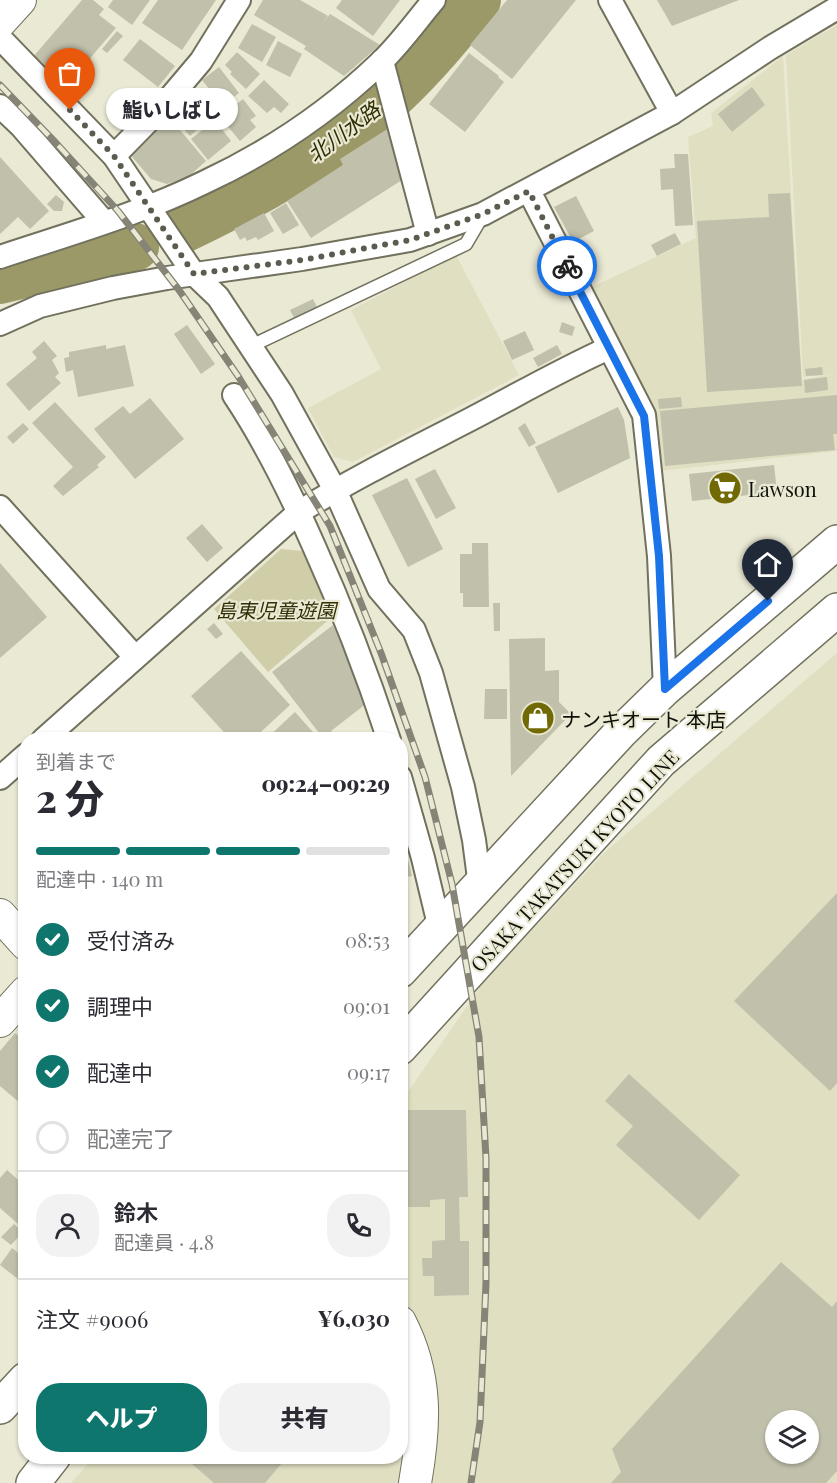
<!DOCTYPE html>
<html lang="ja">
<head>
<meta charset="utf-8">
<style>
  body { margin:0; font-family:"Playfair Display","Noto Sans JP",serif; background:#f2f2f3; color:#2b2b33; height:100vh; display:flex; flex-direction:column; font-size:22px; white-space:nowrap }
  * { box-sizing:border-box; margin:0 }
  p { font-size:20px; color:#7c7c81 }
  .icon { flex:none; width:33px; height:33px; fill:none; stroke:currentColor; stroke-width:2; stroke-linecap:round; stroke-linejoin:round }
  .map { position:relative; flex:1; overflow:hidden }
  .panel { position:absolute; left:18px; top:732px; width:390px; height:732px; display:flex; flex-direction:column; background:#fff; border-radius:24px; box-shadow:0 2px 4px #0004 }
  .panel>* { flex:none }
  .fabs { position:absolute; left:765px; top:1410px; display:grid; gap:12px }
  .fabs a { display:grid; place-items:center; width:54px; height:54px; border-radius:50%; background:#fff; box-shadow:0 2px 4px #0004; font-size:30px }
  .pin { position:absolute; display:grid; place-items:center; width:51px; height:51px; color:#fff; margin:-62px -26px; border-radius:50% 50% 50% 0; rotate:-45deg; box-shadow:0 0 6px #0007 }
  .pin .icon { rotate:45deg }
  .courier { position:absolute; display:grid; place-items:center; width:60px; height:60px; margin:-30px; border:4px solid #1a73e8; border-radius:50%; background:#fff; color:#222; box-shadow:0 2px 8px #0007 }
  .bubble { position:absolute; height:42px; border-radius:21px; background:#fff; box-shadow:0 2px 4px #0004; font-size:20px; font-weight:800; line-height:42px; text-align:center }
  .head em { font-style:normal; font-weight:800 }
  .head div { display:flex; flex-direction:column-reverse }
  .head { display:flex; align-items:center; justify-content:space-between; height:102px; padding:0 18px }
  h1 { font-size:39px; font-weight:800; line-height:45px }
  .bar { display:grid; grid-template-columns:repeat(4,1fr); gap:9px 6px; align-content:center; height:72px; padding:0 18px }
  .bar i { height:8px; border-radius:4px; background:#e1e1e2 }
  .bar .selected { background:#0f766e }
  .bar p { grid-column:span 4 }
  .line { display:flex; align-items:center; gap:15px; padding:0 18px; border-top:2px solid #e1e1e2 }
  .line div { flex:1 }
  .round { display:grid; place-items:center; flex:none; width:63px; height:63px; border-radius:24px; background:#f2f2f3 }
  ol { padding:0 18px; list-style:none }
  li { display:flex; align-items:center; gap:18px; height:66px }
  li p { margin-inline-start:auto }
  li .icon { padding:6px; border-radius:50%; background:#0f766e; color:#fff; stroke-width:4 }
  li:last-child { color:#7c7c81 }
  li i { width:33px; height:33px; border:3px solid #e1e1e2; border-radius:50% }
  .button { display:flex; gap:12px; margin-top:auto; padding:12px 18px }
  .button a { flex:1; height:69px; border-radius:24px; background:#0f766e; color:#fff; font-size:24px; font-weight:800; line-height:69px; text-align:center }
  .button a+a { background:#f2f2f3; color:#2b2b33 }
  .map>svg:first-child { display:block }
  .built { fill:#e0dfc2; fill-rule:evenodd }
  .green { fill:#cfcea9 }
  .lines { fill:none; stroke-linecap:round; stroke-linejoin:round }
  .river { stroke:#9c9969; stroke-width:48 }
  .building { fill:#c1c0ab; fill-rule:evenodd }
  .lane-casing { stroke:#71715e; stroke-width:15 }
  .street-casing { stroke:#71715e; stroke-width:26 }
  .secondary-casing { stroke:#71715e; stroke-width:34 }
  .primary-casing { stroke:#71715e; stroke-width:36 }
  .lane { stroke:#fff; stroke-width:12 }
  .street { stroke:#fff; stroke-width:22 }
  .secondary { stroke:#fff; stroke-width:32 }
  .primary { stroke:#fff; stroke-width:33 }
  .rail-casing { stroke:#858476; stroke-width:7 }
  .rail { stroke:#eae9d4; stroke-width:4.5; stroke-dasharray:14; stroke-linecap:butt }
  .done { stroke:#5c5b4f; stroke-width:6; stroke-dasharray:0 10.8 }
  .route { stroke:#1a73e8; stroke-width:8 }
  .labels { text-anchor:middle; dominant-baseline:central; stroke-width:4.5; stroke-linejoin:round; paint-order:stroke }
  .poi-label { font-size:20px; fill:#0f0f08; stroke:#eae9d4; text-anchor:start }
  .park-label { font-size:20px; font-style:italic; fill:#333007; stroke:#eae9d4 }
  .street-label { font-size:20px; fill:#0f0f08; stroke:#eae9d4 }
  .water-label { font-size:21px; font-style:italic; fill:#302d04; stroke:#eae9d4 }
</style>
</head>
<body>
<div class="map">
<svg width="837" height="1483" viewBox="0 0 837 1483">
  <rect width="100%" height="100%" fill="#eae9d4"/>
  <g class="built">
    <path d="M837,25V451L661,471L656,409L592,287L696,238L688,137L713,126L711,113L783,56L802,382L803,379L834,374L803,377L786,55Z"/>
    <path d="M456,255L519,375L353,462L334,457L308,408L381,369L351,310Z"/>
    <path d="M837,653V1483H71L94,1457L400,1456L401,1102L483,983L604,853ZM776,1420H808V1454H776Z"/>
  </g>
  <path class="green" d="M281,549L302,551L333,616L268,672L214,609Z"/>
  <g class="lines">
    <g class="river">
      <path d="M183,229C255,195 321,157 381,105C417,74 448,37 477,0"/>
      <path d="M0,280L135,247"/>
    </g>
  </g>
  <g class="building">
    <path d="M82,0H93L104,9L99,15L116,28L67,85L33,57Z"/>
    <path d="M113,0H150L132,25L108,7Z"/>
    <path d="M158,0H216L182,50L142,23Z"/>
    <path d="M263,0H300L328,16L321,26L330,14L380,45L344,76L304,49L306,46L254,15Z"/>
    <path d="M342,0H400L373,36L336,8Z"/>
    <path d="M507,0H576L512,79L470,45Z"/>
    <path d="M657,0H739L672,26Z"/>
    <path d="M252,24L276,37L262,62L238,48Z"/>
    <path d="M117,31L123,36L107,53L102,49Z"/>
    <path d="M140,39L175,66L158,87L123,60Z"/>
    <path d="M278,41L302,54L290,77L266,65Z"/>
    <path d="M237,52L260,74L246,89L230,74L232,72L225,65Z"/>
    <path d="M469,53L499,76L498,77L504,82L465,132L429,104Z"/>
    <path d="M219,67L239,93L219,109L211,99L215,96L202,80Z"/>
    <path d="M264,80L289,104L281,113L274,107L267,113L248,96Z"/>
    <path d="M752,87L765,105L732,132L718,114Z"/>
    <path d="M196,92L215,113L190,136L179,124L191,113L183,104Z"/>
    <path d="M243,99L256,116L250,120L256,127L240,141L220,117Z"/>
    <path d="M169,117L206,161L188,177L167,184L151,179L128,152Z"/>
    <path d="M215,120L231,141L208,160L191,139Z"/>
    <path d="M389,128L402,180L311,238L287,201L343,165L340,159Z"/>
    <path d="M674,154H688L693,225L675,226L673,189L661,190L660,169L675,168Z"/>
    <path d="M0,157L49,211L30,229L18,217L0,234Z"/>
    <path d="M790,193L802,386L707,392L697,221L769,217L768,194Z"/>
    <path d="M56,195L64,202L62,211H54L47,204Z"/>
    <path d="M576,196L594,231L573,242L554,207Z"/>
    <path d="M286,203L299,225L283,234L270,213Z"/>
    <path d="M264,213L274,231L258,240L256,237L247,241L245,237L240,240L234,229Z"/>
    <path d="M675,233L681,244L657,256L651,245Z"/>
    <path d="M313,299L317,307L294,318L290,310Z"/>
    <path d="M562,322L575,327L572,336L559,332Z"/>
    <path d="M187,325L215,364L201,374L174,334Z"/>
    <path d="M525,331L534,350L512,360L503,341Z"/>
    <path d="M44,341L57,356L52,360L59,373L55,377L61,383L29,411L6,384L37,358L32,352Z"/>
    <path d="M106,345V349L125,345L134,386L78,397L73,370L66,372L64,358L69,357V352Z"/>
    <path d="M557,345L562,354L538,367L533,358Z"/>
    <path d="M822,367L823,375L806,376L805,369Z"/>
    <path d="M827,377L828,390L805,393L804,380Z"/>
    <path d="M837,395V434H833L835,450L665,466L660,411Z"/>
    <path d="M681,397L682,407L659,409L658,399Z"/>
    <path d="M150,398L184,439L135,479L94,429L123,406L130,414Z"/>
    <path d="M55,402L106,457L97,465L99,467L63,496L53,486L73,467L32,423Z"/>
    <path d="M618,407L624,420L630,458L558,493L535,447Z"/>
    <path d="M23,423L29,429L13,444L7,437Z"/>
    <path d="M525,423L536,443L529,447L518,428Z"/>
    <path d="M774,465L777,492L692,501L689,474Z"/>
    <path d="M435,469L456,508L436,519L415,479Z"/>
    <path d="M407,478L443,549L408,567L372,495Z"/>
    <path d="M202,524L223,548L207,562L186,538Z"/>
    <path d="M472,543H488L489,607H463V593H460V554H472Z"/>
    <path d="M0,563L47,617L0,658Z"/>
    <path d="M493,603H500V631H494Z"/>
    <path d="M214,623L223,634L216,639L207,629Z"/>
    <path d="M333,625L367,703L331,731L338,740H321L323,738L272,672Z"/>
    <path d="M545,638V671L559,670V702L571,714L511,776L509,639Z"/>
    <path d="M241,651L290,705L252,740H231L191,696Z"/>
    <path d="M485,689H507V719H484Z"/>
    <path d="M295,712L320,740H265Z"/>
    <path d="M400,827L412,876L400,878Z"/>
    <path d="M837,893V1083L830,1091L734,1001Z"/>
    <path d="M15,1033L26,1042V1108L0,1086V1051Z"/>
    <path d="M629,1074L740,1175L699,1220L616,1145L633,1126L605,1101Z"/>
    <path d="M405,1110H466L468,1197H459L460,1241H469V1295L434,1296V1276H423L422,1258H432V1241L445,1240V1199L430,1200V1207H400V1139H405Z"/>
    <path d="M7,1170L26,1187V1231L0,1208V1178Z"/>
    <path d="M14,1224L23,1232L11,1245L1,1237Z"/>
    <path d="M12,1248L26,1259V1270L18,1279L0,1265Z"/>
    <path d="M781,1262L832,1307L837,1301V1471L826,1483H611L621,1472L612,1449ZM776,1420H808V1454H776Z"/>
    <path d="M199,1456H288L265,1483H214L192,1464Z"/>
  </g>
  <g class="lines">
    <g class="lane-casing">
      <path id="lane" d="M251,346L466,244L483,215"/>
    </g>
    <g class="street-casing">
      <g id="street">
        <path d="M610,0L672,113"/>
        <path d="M0,38L114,156L194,274L218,297L282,394L335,490L379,589L414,630L431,673L463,787L474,840L480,886"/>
        <path d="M382,61L428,234"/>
        <path d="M0,106L21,126L104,222"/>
        <path d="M114,156L163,106L201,61L239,0"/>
        <path d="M529,191L644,415L659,556L665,689"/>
        <path d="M0,257C69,234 140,214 205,182C269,152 330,111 381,62C400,44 417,20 434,0"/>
        <path d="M0,324L40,306L113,288L167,278L302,259L410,240L483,214L672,113L770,48L837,8"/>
        <path d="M234,395C266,443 290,492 313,544C342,608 367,673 389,740"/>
        <path d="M0,507L135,657"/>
        <path d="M43,740L299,512C354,478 413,449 471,419C517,395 562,369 609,348"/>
        <path d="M400,777L423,858L440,929"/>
        <path d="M0,778L26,755"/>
      </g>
    </g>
    <g class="secondary-casing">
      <g id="secondary">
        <path d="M0,22L20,0"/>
        <path d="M0,915L26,944"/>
        <path d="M0,1021L26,992"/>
        <path d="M400,1322C428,1376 425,1426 415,1483"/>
      </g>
    </g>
    <g class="primary-casing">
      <g id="primary">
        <path d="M400,971L620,733L665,689L837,542"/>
        <path d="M400,1048L661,761L837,610"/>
        <path d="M0,1407L26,1379"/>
        <path d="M33,1483L54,1456"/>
      </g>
    </g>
    <use href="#lane" class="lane"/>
    <use href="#street" class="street"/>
    <use href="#secondary" class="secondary"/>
    <use href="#primary" class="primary"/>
    <g class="rail-casing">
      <path id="rail" d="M0,85L56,143L118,211L179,290L238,376L330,526L381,653L425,777L452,884L479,1037L486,1158V1283L480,1422L471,1483"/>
    </g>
    <use href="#rail" class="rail"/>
  </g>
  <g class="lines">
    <path class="done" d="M70,110L114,156L194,274L302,260L410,240L483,214L529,191L567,266"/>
    <path class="route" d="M567,266L644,416L659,556L665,689L768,601"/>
  </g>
  <defs>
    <g id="supermarket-disc" transform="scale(1.725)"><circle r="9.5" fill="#716a04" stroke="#eae9d4"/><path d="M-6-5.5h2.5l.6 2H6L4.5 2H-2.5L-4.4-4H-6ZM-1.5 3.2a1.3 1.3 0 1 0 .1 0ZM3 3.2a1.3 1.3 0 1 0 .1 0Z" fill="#fff"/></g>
    <g id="shop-disc" transform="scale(1.725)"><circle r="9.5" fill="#716a04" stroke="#eae9d4"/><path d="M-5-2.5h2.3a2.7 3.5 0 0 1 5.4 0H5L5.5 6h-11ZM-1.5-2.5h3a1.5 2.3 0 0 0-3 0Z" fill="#fff"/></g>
  </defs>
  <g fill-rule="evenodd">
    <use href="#supermarket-disc" x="725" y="488"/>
    <use href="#shop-disc" x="538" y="718"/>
  </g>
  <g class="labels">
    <g class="poi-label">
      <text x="748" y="488">Lawson</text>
      <text x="561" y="718">ナンキオート 本店</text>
    </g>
    <g class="park-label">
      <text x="276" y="609">島東児童遊園</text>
    </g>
    <g class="street-label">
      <text transform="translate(574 860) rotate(-47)">OSAKA TAKATSUKI KYOTO LINE</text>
    </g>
    <g class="water-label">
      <text transform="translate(343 131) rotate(-37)">北川水路</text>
    </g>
  </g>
</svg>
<div class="fabs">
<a><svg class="icon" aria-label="layers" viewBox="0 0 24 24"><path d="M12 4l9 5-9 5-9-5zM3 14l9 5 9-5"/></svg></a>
</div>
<div class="pin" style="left:70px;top:110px;background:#ea580c"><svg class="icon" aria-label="bag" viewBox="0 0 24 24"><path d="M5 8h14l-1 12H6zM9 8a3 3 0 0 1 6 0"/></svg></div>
<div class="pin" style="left:768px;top:601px;background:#1f2937"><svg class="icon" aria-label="home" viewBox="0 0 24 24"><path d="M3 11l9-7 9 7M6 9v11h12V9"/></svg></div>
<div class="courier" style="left:567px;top:266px"><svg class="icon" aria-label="bike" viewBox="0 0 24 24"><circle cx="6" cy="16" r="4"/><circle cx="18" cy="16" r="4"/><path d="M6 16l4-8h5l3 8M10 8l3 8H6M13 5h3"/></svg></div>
<div class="bubble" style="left:106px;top:88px;width:132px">鮨いしばし</div>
<section class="panel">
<div class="head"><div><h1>2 分</h1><p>到着まで</p></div><em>09:24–09:29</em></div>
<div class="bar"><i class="selected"></i><i class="selected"></i><i class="selected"></i><i></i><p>配達中 · 140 m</p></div>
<ol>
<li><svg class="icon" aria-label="check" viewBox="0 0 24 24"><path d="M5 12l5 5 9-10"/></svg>受付済み<p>08:53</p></li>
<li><svg class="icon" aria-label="check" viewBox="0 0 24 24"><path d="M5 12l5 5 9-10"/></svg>調理中<p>09:01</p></li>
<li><svg class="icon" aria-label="check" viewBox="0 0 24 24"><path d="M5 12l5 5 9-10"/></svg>配達中<p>09:17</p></li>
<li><i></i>配達完了</li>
</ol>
<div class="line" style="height:108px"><a class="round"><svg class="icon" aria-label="person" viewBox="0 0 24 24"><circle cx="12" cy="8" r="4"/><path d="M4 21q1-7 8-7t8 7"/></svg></a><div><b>鈴木</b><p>配達員 · 4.8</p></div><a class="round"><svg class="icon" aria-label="phone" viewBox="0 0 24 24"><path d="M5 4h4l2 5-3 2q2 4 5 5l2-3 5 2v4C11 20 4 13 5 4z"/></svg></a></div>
<div class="line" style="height:78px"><div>注文 #9006</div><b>¥6,030</b></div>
<div class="button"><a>ヘルプ</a><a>共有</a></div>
</section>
</div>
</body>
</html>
